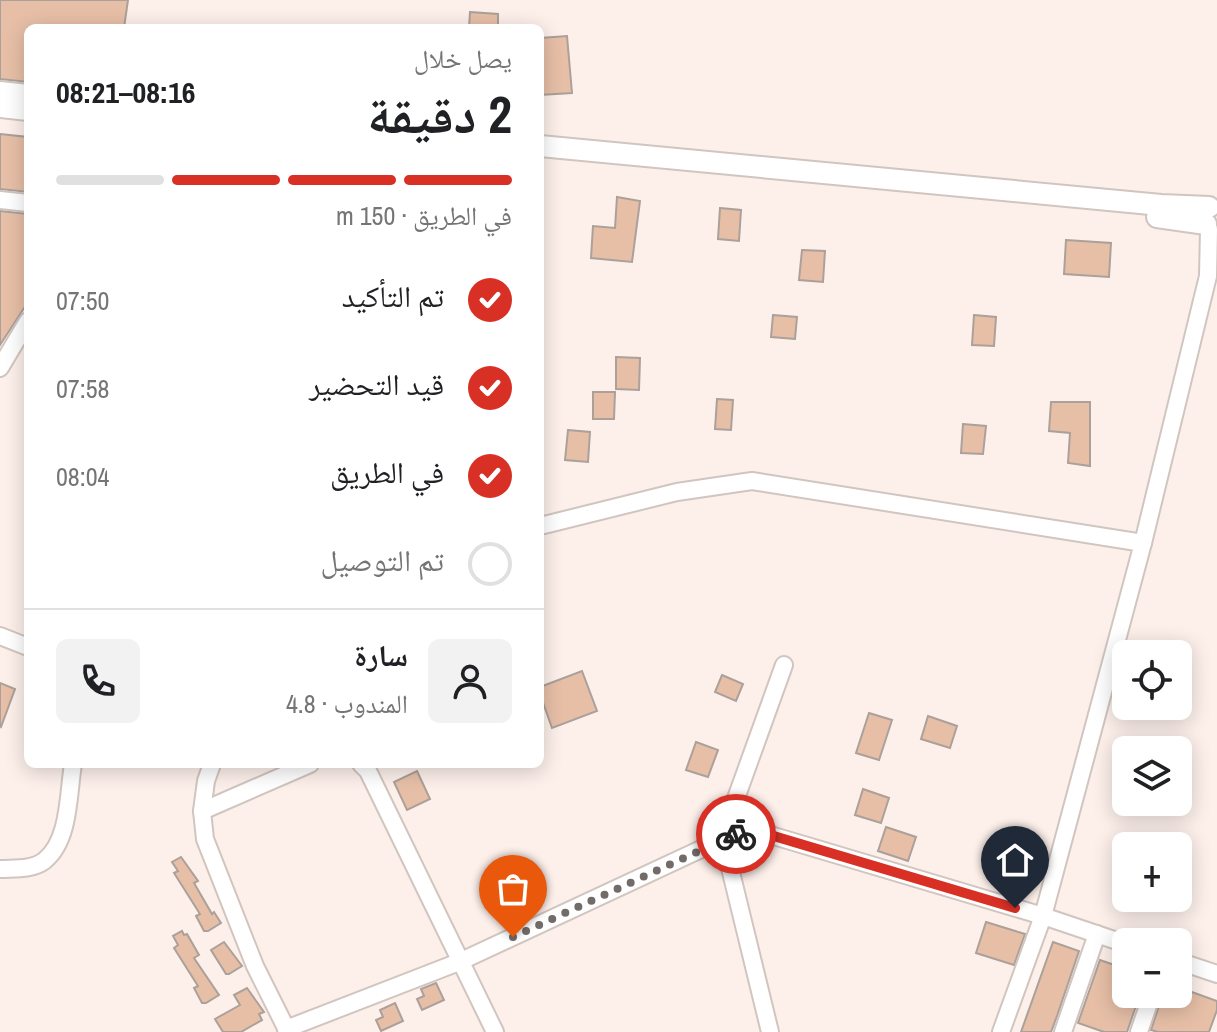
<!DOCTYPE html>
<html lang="ar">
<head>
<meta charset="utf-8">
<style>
  body { margin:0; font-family:"Archivo Narrow","Noto Naskh Arabic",sans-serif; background:#f2f2f2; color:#202124; direction:rtl; height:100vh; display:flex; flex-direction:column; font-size:30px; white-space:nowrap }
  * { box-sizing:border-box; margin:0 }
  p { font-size:26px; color:#757577 }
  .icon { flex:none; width:44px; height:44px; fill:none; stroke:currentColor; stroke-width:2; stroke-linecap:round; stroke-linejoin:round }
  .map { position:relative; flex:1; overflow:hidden; direction:ltr }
  .drawer { position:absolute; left:24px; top:24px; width:520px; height:744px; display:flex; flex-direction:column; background:#fff; border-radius:12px; box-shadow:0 4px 20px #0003; direction:rtl }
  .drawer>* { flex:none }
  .tools { position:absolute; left:1112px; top:640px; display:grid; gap:16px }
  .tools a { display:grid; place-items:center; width:80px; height:80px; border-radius:12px; background:#fff; box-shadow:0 4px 20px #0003; font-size:40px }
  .pin { position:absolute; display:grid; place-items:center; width:68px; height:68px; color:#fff; margin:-82px -34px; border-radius:50% 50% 50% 0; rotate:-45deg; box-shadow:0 0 8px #0007 }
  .pin .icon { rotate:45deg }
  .courier { position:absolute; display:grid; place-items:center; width:80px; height:80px; margin:-40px; border:6px solid #d93025; border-radius:50%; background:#fff; color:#222; box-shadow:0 2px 10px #0007 }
  .summary em { font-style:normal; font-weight:700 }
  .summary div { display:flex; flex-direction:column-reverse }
  .summary { display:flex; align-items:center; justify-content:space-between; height:136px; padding:0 32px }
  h1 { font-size:52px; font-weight:700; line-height:60px }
  .bar { display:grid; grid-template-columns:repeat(4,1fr); gap:12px 8px; align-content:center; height:96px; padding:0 32px }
  .bar i { height:10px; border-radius:6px; background:#e0e0e0 }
  .bar .on { background:#d93025 }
  .bar p { grid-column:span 4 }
  .line { display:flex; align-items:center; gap:20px; padding:0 32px; border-top:2px solid #e0e0e0 }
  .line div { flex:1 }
  .round { display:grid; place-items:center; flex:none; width:84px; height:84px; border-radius:12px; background:#f2f2f2 }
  ol { padding:0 32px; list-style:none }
  li { display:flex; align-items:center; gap:24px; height:88px }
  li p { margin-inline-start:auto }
  li .icon { padding:8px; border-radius:50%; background:#d93025; color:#fff; stroke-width:4 }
  li:last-child { color:#757577 }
  li i { width:44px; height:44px; border:4px solid #e0e0e0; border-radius:50% }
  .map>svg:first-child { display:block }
  .building { fill:#e7bfa7; stroke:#aba09a; stroke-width:2 }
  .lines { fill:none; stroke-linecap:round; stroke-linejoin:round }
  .minor-casing { stroke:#d1c5bf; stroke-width:20 }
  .major-casing { stroke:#d1c5bf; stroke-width:24 }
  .minor { stroke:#fff; stroke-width:16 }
  .major { stroke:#fff; stroke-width:20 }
  .done { stroke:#736b68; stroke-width:8; stroke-dasharray:0 14.4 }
  .route { stroke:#d93025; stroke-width:10 }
</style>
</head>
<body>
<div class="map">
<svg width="1217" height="1032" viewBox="0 0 1217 1032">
  <rect width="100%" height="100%" fill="#fdf0eb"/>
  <g class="building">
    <path d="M0,0H128L124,28H28V82L0,79Z"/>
    <path d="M470,12L498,14V28H469Z"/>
    <path d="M567,36L572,93L540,95V38Z"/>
    <path d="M0,134L28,137V192L0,189Z"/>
    <path d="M617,197L640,201L632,262L591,258L593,226L615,228Z"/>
    <path d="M720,208L741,210L739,241L718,239Z"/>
    <path d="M0,211L28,214V302L0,345Z"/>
    <path d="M1066,240L1111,243L1109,277L1064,274Z"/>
    <path d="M802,250L825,251L823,282L799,280Z"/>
    <path d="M773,315L797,317L795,339L771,337Z"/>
    <path d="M974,315L996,317L994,346L972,345Z"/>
    <path d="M616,357L640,358L639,390L616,389Z"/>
    <path d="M593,392H615L614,419H593Z"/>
    <path d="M717,399L733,400L731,430L715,429Z"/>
    <path d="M1051,402H1090V466L1068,463L1070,433L1049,431Z"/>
    <path d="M963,424L986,426L983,454L961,453Z"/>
    <path d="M568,430L590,432L588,462L565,460Z"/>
    <path d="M582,671L597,711L552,728L540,694V687Z"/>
    <path d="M722,675L743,684L736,701L715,692Z"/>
    <path d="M0,683L15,689L1,727L0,726Z"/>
    <path d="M869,713L892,720L879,760L856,753Z"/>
    <path d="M928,716L957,726L950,748L921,739Z"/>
    <path d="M696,742L718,750L708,777L686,770Z"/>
    <path d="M417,771L430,799L407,810L394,782Z"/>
    <path d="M863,789L889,798L881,823L855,815Z"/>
    <path d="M886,827L916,837L908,861L878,851Z"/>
    <path d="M181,857L198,881L194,883L212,914L214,912L221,923L208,931H204L196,916L200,914L174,873L178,871L172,862Z"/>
    <path d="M986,922L1025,934L1014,965L976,953Z"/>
    <path d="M182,931L184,935L187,934L199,955L194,958L219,995L206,1003H202L194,988L198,986L174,948L178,945L173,936Z"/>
    <path d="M224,942L242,966L229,974H226L211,950Z"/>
    <path d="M1053,942L1079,951L1057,1016L1051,1032H1021Z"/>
    <path d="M1100,960L1126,969V994H1140L1127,1032H1104L1078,1023Z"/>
    <path d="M436,983L444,1000L422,1010L417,999L424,996L421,989Z"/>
    <path d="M1178,987L1217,1001V1010L1209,1032H1158L1151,1030L1163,994H1178Z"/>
    <path d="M247,988L264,1012L259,1014L262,1020L241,1032H223L215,1019L240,1005L234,995Z"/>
    <path d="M395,1003L403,1021L381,1031L376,1020L383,1017L380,1010Z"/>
  </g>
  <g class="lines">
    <g class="minor-casing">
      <g id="minor">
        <path d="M0,200L28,203"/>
        <path d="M0,368L28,321"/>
        <path d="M540,526L677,492L752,481L1143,543"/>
        <path d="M0,636L28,647"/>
        <path d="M212,764L206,781L202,811L205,839L255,966L288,1032"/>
        <path d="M361,764L368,771L495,1032"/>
        <path d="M202,811L310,764"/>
        <path d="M0,869C14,868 32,870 44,861C70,841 68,794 73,764"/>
        <path d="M1178,961L1217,974"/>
        <path d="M286,1029L459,962L727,837L747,832L767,834L1043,916L1126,944"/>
        <path d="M770,1032L729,864L727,837L730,815L784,665"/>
        <path d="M1001,1032L1043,916L1143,543L1208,276L1209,229"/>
        <path d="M1063,1032L1097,934"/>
        <path d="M1139,1032L1152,994"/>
      </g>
    </g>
    <g class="major-casing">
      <g id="major">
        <path d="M0,92L28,95"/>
        <path d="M0,107L28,110"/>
        <path d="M540,146L1161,205L1209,207"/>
        <path d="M1157,217L1206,224"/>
      </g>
    </g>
    <use href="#minor" class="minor"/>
    <use href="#major" class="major"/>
  </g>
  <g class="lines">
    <path class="done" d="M513,937L736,834"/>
    <path class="route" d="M736,834L747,832L767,834L1015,908"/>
  </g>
</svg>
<div class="tools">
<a><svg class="icon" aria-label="locate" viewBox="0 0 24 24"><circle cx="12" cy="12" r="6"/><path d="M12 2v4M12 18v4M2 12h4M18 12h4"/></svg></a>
<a><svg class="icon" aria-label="layers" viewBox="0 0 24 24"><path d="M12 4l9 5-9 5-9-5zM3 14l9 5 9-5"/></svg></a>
<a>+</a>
<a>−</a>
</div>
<div class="pin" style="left:513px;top:937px;background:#ea580c"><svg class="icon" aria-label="bag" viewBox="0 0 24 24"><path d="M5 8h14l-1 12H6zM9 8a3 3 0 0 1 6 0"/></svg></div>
<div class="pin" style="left:1015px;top:908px;background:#1f2937"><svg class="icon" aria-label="home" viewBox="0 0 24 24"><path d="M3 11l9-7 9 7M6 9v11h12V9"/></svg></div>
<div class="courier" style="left:736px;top:834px"><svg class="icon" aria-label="bike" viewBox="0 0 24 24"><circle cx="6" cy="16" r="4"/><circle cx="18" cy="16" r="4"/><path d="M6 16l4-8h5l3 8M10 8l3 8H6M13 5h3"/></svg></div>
<section class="drawer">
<div class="summary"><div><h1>2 دقيقة</h1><p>يصل خلال</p></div><em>08:16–08:21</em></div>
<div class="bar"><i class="on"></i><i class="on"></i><i class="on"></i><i></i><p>في الطريق · 150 m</p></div>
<ol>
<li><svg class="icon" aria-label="check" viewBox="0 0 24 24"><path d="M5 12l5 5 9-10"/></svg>تم التأكيد<p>07:50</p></li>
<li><svg class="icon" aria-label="check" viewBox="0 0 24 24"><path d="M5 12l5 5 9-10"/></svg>قيد التحضير<p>07:58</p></li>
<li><svg class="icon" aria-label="check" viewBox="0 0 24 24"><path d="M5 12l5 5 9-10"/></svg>في الطريق<p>08:04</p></li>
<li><i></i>تم التوصيل</li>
</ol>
<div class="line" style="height:144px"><a class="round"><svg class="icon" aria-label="person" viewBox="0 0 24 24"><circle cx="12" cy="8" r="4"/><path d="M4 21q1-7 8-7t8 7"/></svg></a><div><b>سارة</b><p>المندوب · 4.8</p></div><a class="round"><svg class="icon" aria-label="phone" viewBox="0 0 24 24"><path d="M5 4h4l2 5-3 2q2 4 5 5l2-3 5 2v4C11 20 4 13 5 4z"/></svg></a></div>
</section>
</div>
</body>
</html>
